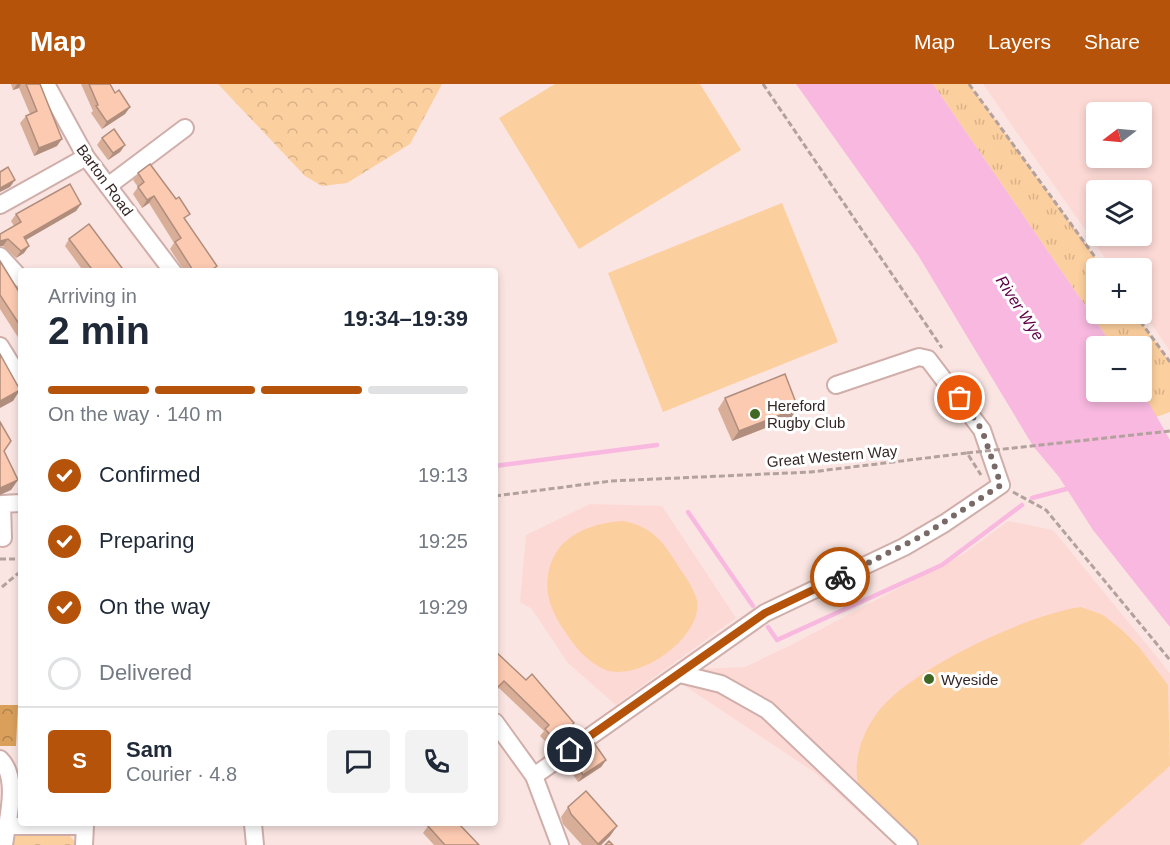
<!DOCTYPE html>
<html lang="en">
<head>
<meta charset="utf-8">
<style>
  body { margin:0; font-family:Arial,sans-serif; background:#f2f2f3; color:#1f2937; height:100vh; display:flex; flex-direction:column; font-size:22px; white-space:nowrap }
  * { box-sizing:border-box; margin:0 }
  p { font-size:20px; color:#747a83 }
  .icon { flex:none; width:33px; height:33px; fill:none; stroke:currentColor; stroke-width:2; stroke-linecap:round; stroke-linejoin:round }
  .map { position:relative; flex:1; overflow:hidden }
  .panel { position:absolute; left:18px; top:184px; width:480px; height:558px; display:flex; flex-direction:column; background:#fff; border-radius:6px; box-shadow:0 3px 9px #0003 }
  .panel>* { flex:none }
  .needle { width:39px; rotate:254deg }
  .fabs { position:absolute; left:1086px; top:18px; display:grid; gap:12px }
  .fabs a { display:grid; place-items:center; width:66px; height:66px; border-radius:6px; background:#fff; box-shadow:0 3px 9px #0003; font-size:30px }
  .pin { position:absolute; display:grid; place-items:center; width:51px; height:51px; color:#fff; margin:-26px; border:3px solid #fff; border-radius:50%; box-shadow:0 2px 6px #0007 }
  .courier { position:absolute; display:grid; place-items:center; width:60px; height:60px; margin:-30px; border:4px solid #b45309; border-radius:50%; background:#fff; color:#222; box-shadow:0 2px 8px #0007 }
  .head em { font-style:normal; font-weight:700 }
  .head div { display:flex; flex-direction:column-reverse }
  .head { display:flex; align-items:center; justify-content:space-between; height:102px; padding:0 30px }
  h1 { font-size:39px; font-weight:700; line-height:45px }
  .bar { display:grid; grid-template-columns:repeat(4,1fr); gap:9px 6px; align-content:center; height:72px; padding:0 30px }
  .bar i { height:8px; border-radius:4px; background:#e0e1e3 }
  .bar .current { background:#b45309 }
  .bar p { grid-column:span 4 }
  .line { display:flex; align-items:center; gap:15px; padding:0 30px; border-top:2px solid #e0e1e3 }
  .line div { flex:1 }
  .round { display:grid; place-items:center; flex:none; width:63px; height:63px; border-radius:6px; background:#f2f2f3 }
  ol { padding:0 30px; list-style:none }
  li { display:flex; align-items:center; gap:18px; height:66px }
  li p { margin-inline-start:auto }
  li .icon { padding:6px; border-radius:50%; background:#b45309; color:#fff; stroke-width:4 }
  li:last-child { color:#747a83 }
  li i { width:33px; height:33px; border:3px solid #e0e1e3; border-radius:50% }
  header { display:flex; align-items:center; gap:36px; box-sizing:border-box; height:84px; padding:0 30px; background:#b45309; color:#fff }
  header strong { font-size:28px }
  nav { display:flex; gap:33px; margin-inline-start:auto; font-size:21px }
  .map>svg:first-child { display:block }
  .built { fill:#fdd9d5; fill-rule:evenodd }
  .grass { fill:url(#grass-tufts) }
  .forest { fill:url(#forest-crowns) }
  .park { fill:url(#park-crowns) }
  .pitch { fill:#fccf9e }
  .water { fill:#f8b8df }
  .lines { fill:none; stroke-linecap:round; stroke-linejoin:round }
  .stream { stroke:#f8b8df; stroke-width:4.5 }
  .minor-casing { stroke:#d0aeaa; stroke-width:20 }
  .path { stroke:#b3a19e; stroke-width:3; stroke-dasharray:6 3; stroke-linecap:butt }
  .minor { stroke:#fff; stroke-width:16 }
  .path-bridge { stroke:#b3a19e; stroke-width:3; stroke-dasharray:6 3; stroke-linecap:butt }
  .wall { fill:#d9ae98 }
  .shaded-wall { fill:#b08d7c }
  .building { fill:#fccab1; stroke:#b08d7c; stroke-width:1.5 }
  .done { stroke:#796a67; stroke-width:6; stroke-dasharray:0 10.8 }
  .route { stroke:#b45309; stroke-width:8 }
  .poi-dot { fill:#3f6824; stroke:#fff; stroke-width:2 }
  .labels { text-anchor:middle; dominant-baseline:central; stroke-width:6; stroke-linejoin:round; paint-order:stroke }
  .street-label { font-size:15px; fill:#342725; stroke:#fff }
  .poi-label { font-size:15px; fill:#342725; stroke:#fff; text-anchor:start }
  .water-label { font-size:16px; font-style:italic; fill:#5e0047; stroke:#fff }
</style>
</head>
<body>
<header>
<strong>Map</strong>
<nav><a>Map</a><a>Layers</a><a>Share</a></nav>
</header>
<div class="map">
<svg width="1170" height="761" viewBox="0 0 1170 761">
  <defs>
    <pattern id="grass-tufts" width="24" height="20" patternUnits="userSpaceOnUse" patternTransform="scale(1.5)"><rect width="24" height="20" fill="#fccf9e"/><path d="M3 7l-1-3M5 7V3M7 7l1-3M15 17l-1-3M17 17v-4M19 17l1-3" fill="none" stroke="#d9b288"/></pattern>
    <pattern id="forest-crowns" width="20" height="18" patternUnits="userSpaceOnUse" patternTransform="scale(1.5)"><rect width="20" height="18" fill="#daa05b"/><path d="M2 6a3 3 0 1 1 6 0M12 15a3 3 0 1 1 6 0" fill="none" stroke="#b2824b"/></pattern>
    <pattern id="park-crowns" width="20" height="18" patternUnits="userSpaceOnUse" patternTransform="scale(1.5)"><rect width="20" height="18" fill="#fccf9e"/><path d="M2 6a3 3 0 1 1 6 0M12 15a3 3 0 1 1 6 0" fill="none" stroke="#d9b288"/></pattern>
  </defs>
  <rect width="100%" height="100%" fill="#fae5e2"/>
  <g class="built">
    <path d="M983,0H1170V267L1142,226V184H1112ZM1096,28H1142V74H1096ZM1096,106H1142V152H1096Z"/>
    <path d="M590,420L662,422L736,534L616,621L568,579L532,525L520,518L526,451Z"/>
    <path d="M1008,437L1053,446L1170,589V761H895L814,688L682,600L697,585L745,583L791,561L965,469Z"/>
  </g>
  <path class="grass" d="M933,0H969L1103,184H1096V230H1135L1170,278V328L1156,333L1142,307V262H1113Z"/>
  <path class="forest" d="M0,621H18L16,662H0Z"/>
  <g class="park">
    <path d="M218,0H442L410,60L347,99L322,102L305,92Z"/>
    <path d="M69,750L77,761H8L14,752L21,751Z"/>
  </g>
  <g class="pitch">
    <path d="M555,0H700L741,66L579,165L499,34Z"/>
    <path d="M782,119L838,258L663,328L608,189Z"/>
    <path d="M623,437C654,443 664,459 680,485C686,493 695,507 697,517C703,553 639,598 606,586C588,579 574,562 564,546C551,527 544,509 549,486C557,451 591,439 623,437Z"/>
    <path d="M1081,523L1103,531L1122,546L1139,563L1168,601L1170,682L1080,761H917L860,706C851,680 861,651 877,629C908,586 1028,530 1081,523Z"/>
  </g>
  <path class="water" d="M796,0H933L1113,262H1096V308L1142,307L1170,356V543L1093,446L1059,393L1033,362L918,171Z"/>
  <g class="lines">
    <g class="stream">
      <path d="M495,382L657,361"/>
      <path d="M1032,414L1070,404"/>
      <path d="M688,428L753,522"/>
      <path d="M768,543L777,556L942,481L1022,421"/>
    </g>
    <g class="minor-casing">
      <g id="minor">
        <path d="M46,0L86,73L173,188"/>
        <path d="M108,102L185,44"/>
        <path d="M0,121L86,73"/>
        <path d="M0,172L21,195"/>
        <path d="M0,262L21,296"/>
        <path d="M3,454L2,420L21,419"/>
        <path d="M680,590L721,600L767,626L909,761"/>
        <path d="M495,638L534,692L560,761"/>
        <path d="M0,675C20,694 7,737 4,761"/>
        <path d="M534,692L765,529L904,463L945,439L1001,401L982,346L928,275L919,273L836,301"/>
        <path d="M253,740L255,761"/>
        <path d="M6,742H85L84,761"/>
      </g>
    </g>
    <g class="path">
      <path d="M763,0L942,264"/>
      <path d="M969,0L1103,184"/>
      <path d="M1135,230L1170,278"/>
      <path d="M1013,408L1046,426L1170,576"/>
      <path d="M495,412L611,397L811,388L967,369L981,391"/>
      <path d="M0,475H21"/>
      <path d="M2,503L21,487"/>
      <path d="M20,668L21,655"/>
    </g>
    <use href="#minor" class="minor"/>
    <path class="path-bridge" d="M967,369L1170,347"/>
  </g>
  <g class="wall">
    <path d="M11,0H40L57,62L34,72L20,39L26,32L30,30L19,4L13,6Z"/>
    <path d="M81,0H110L115,9L130,23L125,30L102,45L91,29L93,27Z"/>
    <path d="M102,54L125,61L120,68L108,76L97,61Z"/>
    <path d="M138,89L186,136L213,188H185L170,165L174,159L149,119L142,124L133,110L138,103L133,96Z"/>
    <path d="M81,120L76,127L25,156L24,169L16,174L3,162H0V150L14,142L11,137L16,130Z"/>
    <path d="M69,155L125,188H84L65,162Z"/>
    <path d="M0,177L21,211V258L0,225Z"/>
    <path d="M725,314L798,324L791,334L732,357L718,325Z"/>
    <path d="M495,567L526,596L574,639L570,646L551,663L540,652L544,647L499,604L495,608Z"/>
    <path d="M573,676H606L601,683L578,698L568,683Z"/>
    <path d="M568,723L617,742L610,752L601,761H582L563,740L561,733Z"/>
    <path d="M428,742L479,761H434L423,749Z"/>
  </g>
  <g class="shaded-wall">
    <path d="M17,0H21L19,4L13,6Z"/>
    <path d="M130,23L125,30L102,45L107,38Z"/>
    <path d="M62,55L57,62L34,72L39,64Z"/>
    <path d="M125,61L120,68L108,76L113,69Z"/>
    <path d="M15,96L10,103L0,108V104Z"/>
    <path d="M154,112L149,119L142,124L147,116Z"/>
    <path d="M81,120L76,127L19,160L24,153Z"/>
    <path d="M8,155L3,162H0V157Z"/>
    <path d="M29,162L24,169L16,174L21,167Z"/>
    <path d="M20,306L13,317L0,324V317Z"/>
    <path d="M798,324L791,334L732,357L739,347Z"/>
    <path d="M18,396L11,406L0,411V404Z"/>
    <path d="M574,639L570,646L551,663L555,656Z"/>
    <path d="M606,676L601,683L578,698L583,691Z"/>
    <path d="M617,742L610,752L601,761H597Z"/>
  </g>
  <g class="building">
    <path d="M26,0H40L62,55L39,64L26,32L37,27Z"/>
    <path d="M89,0H110L115,9L119,6L130,23L107,38L96,22L98,21Z"/>
    <path d="M114,45L125,61L113,69L102,54Z"/>
    <path d="M150,80L176,115L179,113L190,130L184,134L217,182L209,188H194L175,158L181,154L154,112L147,116L138,103L144,98L138,89Z"/>
    <path d="M8,83L15,96L0,104V88Z"/>
    <path d="M70,100L81,120L24,153L29,162L21,167L8,155L0,157V150L21,138L16,130Z"/>
    <path d="M89,140L125,188H94L69,155Z"/>
    <path d="M0,177L21,211V243L0,211Z"/>
    <path d="M0,270L20,306L0,317Z"/>
    <path d="M785,290L798,324L739,347L725,314Z"/>
    <path d="M0,338L11,357L4,367L18,396L0,404Z"/>
    <path d="M495,567L526,596L532,590L574,639L555,656L545,645L549,641L504,597L496,605L495,604Z"/>
    <path d="M594,659L606,676L583,691L573,676Z"/>
    <path d="M586,707L617,742L598,760L571,730L568,723Z"/>
    <path d="M430,740H459L479,761H445L428,742Z"/>
    <path d="M609,757L613,761H605Z"/>
  </g>
  <g class="lines">
    <path class="done" d="M840,493L924,451L1001,401L982,346L960,314"/>
    <path class="route" d="M570,666L765,529L840,493"/>
  </g>
  <g class="poi-dot">
    <circle cx="755" cy="330" r="6"/>
    <circle cx="929" cy="595" r="6"/>
  </g>
  <g class="labels">
    <g class="street-label">
      <text transform="translate(105 96) rotate(54)">Barton Road</text>
      <text transform="translate(832 372) rotate(-5)">Great Western Way</text>
    </g>
    <g class="poi-label">
      <text x="767" y="321">Hereford<tspan x="767" dy="17">Rugby Club</tspan></text>
      <text x="941" y="595">Wyeside</text>
    </g>
    <g class="water-label">
      <text transform="translate(1020 224) rotate(57)">River Wye</text>
    </g>
  </g>
</svg>
<div class="fabs">
<a><svg class="needle" viewBox="-14 -14 28 28"><path d="M0-13l5 13h-10z" fill="#e53935"/><path d="M0 13l5-13h-10z" fill="#747a83"/></svg></a>
<a><svg class="icon" aria-label="layers" viewBox="0 0 24 24"><path d="M12 4l9 5-9 5-9-5zM3 14l9 5 9-5"/></svg></a>
<a>+</a>
<a>−</a>
</div>
<div class="pin" style="left:960px;top:314px;background:#ea580c"><svg class="icon" aria-label="bag" viewBox="0 0 24 24"><path d="M5 8h14l-1 12H6zM9 8a3 3 0 0 1 6 0"/></svg></div>
<div class="pin" style="left:570px;top:666px;background:#1f2937"><svg class="icon" aria-label="home" viewBox="0 0 24 24"><path d="M3 11l9-7 9 7M6 9v11h12V9"/></svg></div>
<div class="courier" style="left:840px;top:493px"><svg class="icon" aria-label="bike" viewBox="0 0 24 24"><circle cx="6" cy="16" r="4"/><circle cx="18" cy="16" r="4"/><path d="M6 16l4-8h5l3 8M10 8l3 8H6M13 5h3"/></svg></div>
<section class="panel">
<div class="head"><div><h1>2 min</h1><p>Arriving in</p></div><em>19:34–19:39</em></div>
<div class="bar"><i class="current"></i><i class="current"></i><i class="current"></i><i></i><p>On the way · 140 m</p></div>
<ol>
<li><svg class="icon" aria-label="check" viewBox="0 0 24 24"><path d="M5 12l5 5 9-10"/></svg>Confirmed<p>19:13</p></li>
<li><svg class="icon" aria-label="check" viewBox="0 0 24 24"><path d="M5 12l5 5 9-10"/></svg>Preparing<p>19:25</p></li>
<li><svg class="icon" aria-label="check" viewBox="0 0 24 24"><path d="M5 12l5 5 9-10"/></svg>On the way<p>19:29</p></li>
<li><i></i>Delivered</li>
</ol>
<div class="line" style="height:108px"><b class="round" style="background:#b45309;color:#fff">S</b><div><b>Sam</b><p>Courier · 4.8</p></div><a class="round"><svg class="icon" aria-label="chat" viewBox="0 0 24 24"><path d="M4 5h16v11H9l-5 4z"/></svg></a><a class="round"><svg class="icon" aria-label="phone" viewBox="0 0 24 24"><path d="M5 4h4l2 5-3 2q2 4 5 5l2-3 5 2v4C11 20 4 13 5 4z"/></svg></a></div>
</section>
</div>
</body>
</html>
